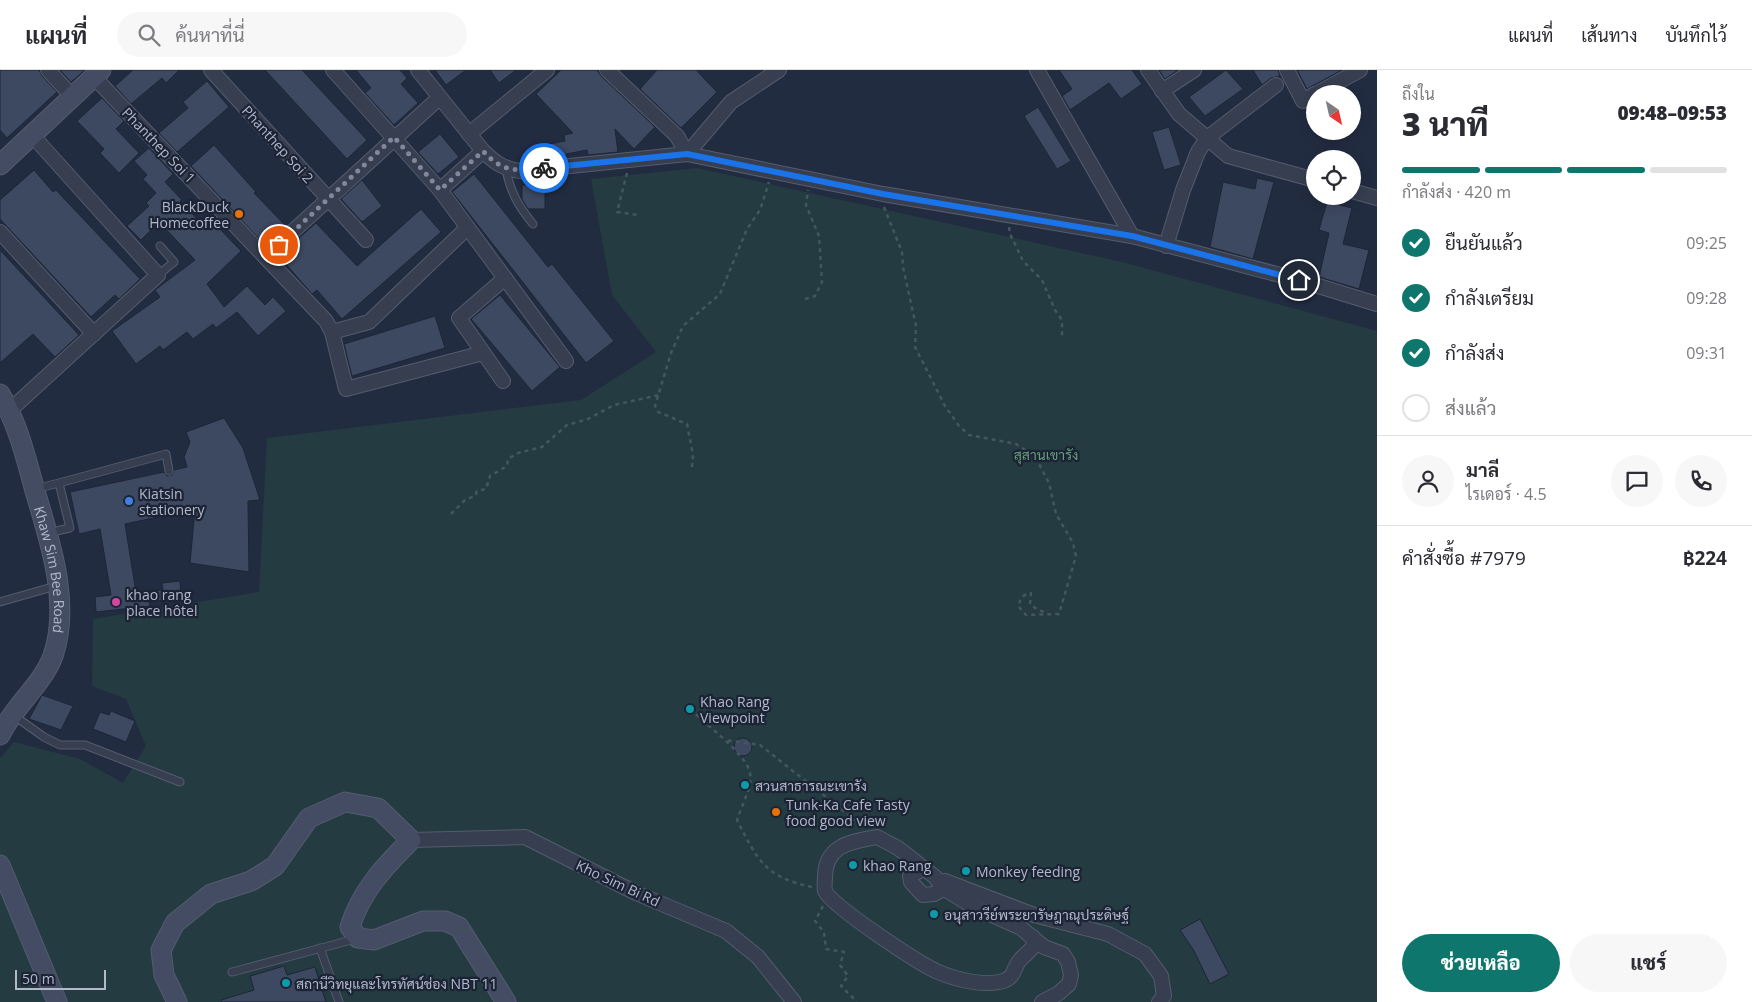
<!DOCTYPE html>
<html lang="th">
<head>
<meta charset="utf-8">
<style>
  body { margin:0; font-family:"Open Sans",Sarabun,sans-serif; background:#f7f7f7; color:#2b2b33; height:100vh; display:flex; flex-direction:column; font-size:19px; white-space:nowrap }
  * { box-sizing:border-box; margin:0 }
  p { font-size:16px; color:#7c7c81 }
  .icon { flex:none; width:28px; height:28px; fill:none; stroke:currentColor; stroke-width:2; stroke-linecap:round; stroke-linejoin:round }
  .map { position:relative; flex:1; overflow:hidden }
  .panel { display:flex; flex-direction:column; background:#fff; width:375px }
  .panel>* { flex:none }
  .needle { width:32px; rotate:146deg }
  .buttons { position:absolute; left:1306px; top:15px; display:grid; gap:10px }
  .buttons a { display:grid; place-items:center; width:55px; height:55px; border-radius:50%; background:#fff; box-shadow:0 2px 12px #0003; font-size:25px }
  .scale { position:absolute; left:15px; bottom:12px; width:91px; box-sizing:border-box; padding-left:5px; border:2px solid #b2b9cb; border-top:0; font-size:14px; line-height:18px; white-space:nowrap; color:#b2b9cb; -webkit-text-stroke:4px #1b2335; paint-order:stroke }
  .pin { position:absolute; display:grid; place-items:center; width:42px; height:42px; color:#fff; margin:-21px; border:2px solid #fff; border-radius:50%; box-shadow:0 1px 5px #0007 }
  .courier { position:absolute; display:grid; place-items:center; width:50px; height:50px; margin:-25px; border:4px solid #1a73e8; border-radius:50%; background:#fff; color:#222; box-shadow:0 1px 6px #0007 }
  .headline em { font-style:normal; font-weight:800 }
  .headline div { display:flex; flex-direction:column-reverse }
  .headline { display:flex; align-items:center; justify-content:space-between; height:85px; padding:0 25px }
  h1 { font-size:32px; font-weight:800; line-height:38px }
  .bar { display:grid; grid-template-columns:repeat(4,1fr); gap:8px 5px; align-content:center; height:60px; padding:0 25px }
  .bar i { height:6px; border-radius:4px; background:#e1e1e2 }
  .bar .active { background:#0f766e }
  .bar p { grid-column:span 4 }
  .line { display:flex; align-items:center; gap:12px; padding:0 25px; border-top:1px solid #e1e1e2 }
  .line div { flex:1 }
  .round { display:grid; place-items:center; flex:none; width:52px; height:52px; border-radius:26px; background:#f7f7f7 }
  ol { padding:0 25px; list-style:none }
  li { display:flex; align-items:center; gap:15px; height:55px }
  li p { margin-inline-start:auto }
  li .icon { padding:5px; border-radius:50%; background:#0f766e; color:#fff; stroke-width:4 }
  li:last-child { color:#7c7c81 }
  li i { width:28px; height:28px; border:2px solid #e1e1e2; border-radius:50% }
  .action { display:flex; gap:10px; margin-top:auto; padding:10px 25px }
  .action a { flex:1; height:58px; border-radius:30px; background:#0f766e; color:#fff; font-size:20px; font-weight:800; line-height:58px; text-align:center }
  .action a+a { background:#f7f7f7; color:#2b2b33 }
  header { display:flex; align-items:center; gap:30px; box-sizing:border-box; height:70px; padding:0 25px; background:#fff; border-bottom:1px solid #e1e1e2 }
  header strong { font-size:24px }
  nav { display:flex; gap:28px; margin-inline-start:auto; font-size:18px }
  .search { width:350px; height:45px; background:#f7f7f7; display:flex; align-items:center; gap:12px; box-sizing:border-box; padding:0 18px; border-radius:28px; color:#7c7c81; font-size:19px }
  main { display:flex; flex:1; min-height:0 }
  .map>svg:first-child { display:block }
  .green { fill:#243b41 }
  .building { fill:#3d4861; stroke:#1d2537 }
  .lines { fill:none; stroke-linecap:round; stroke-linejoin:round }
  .lane-casing { stroke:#545c6e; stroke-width:9 }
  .street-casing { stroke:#545c6e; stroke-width:16 }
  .secondary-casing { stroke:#545c6e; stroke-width:21 }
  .path { stroke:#42585e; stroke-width:2.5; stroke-dasharray:4 4; stroke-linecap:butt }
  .lane { stroke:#363e50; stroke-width:7 }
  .street { stroke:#363e50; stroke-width:14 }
  .secondary { stroke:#444c64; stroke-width:19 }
  .done { stroke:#80889b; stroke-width:5; stroke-dasharray:0 9 }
  .route { stroke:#1a73e8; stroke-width:6 }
  .food-dot { fill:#e8710a; stroke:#1b2335; stroke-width:2 }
  .shop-dot { fill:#3f7fe0; stroke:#1b2335; stroke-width:2 }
  .hotel-dot { fill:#d1479c; stroke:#1b2335; stroke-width:2 }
  .culture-dot { fill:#0f9aa8; stroke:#1b2335; stroke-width:2 }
  .labels { text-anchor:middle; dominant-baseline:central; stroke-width:4.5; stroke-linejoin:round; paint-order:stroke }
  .street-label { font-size:14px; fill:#b2b9cb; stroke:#1b2335 }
  .poi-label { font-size:14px; fill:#b2b9cb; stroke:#1b2335; text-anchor:start }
  .park-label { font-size:14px; fill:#679f79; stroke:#1b2335 }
</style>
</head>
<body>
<header>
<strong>แผนที่</strong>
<div class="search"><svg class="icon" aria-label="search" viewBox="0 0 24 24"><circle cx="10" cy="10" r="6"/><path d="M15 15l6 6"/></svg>ค้นหาที่นี่</div>
<nav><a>แผนที่</a><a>เส้นทาง</a><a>บันทึกไว้</a></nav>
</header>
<main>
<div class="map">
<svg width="1377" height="932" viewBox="0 0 1377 932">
  <rect width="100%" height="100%" fill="#222c41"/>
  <path class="green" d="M697,98L1122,192L1377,261V932H0V688L14,672L80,689L123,713L146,676L126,629L92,616L93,549L259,522L267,368L581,330L656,282L612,225L591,109Z"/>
  <g class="building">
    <path d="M0,0H39L42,6L57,22L7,68L0,60Z"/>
    <path d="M60,0H85L71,12Z"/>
    <path d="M133,0H179L166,13L162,8L131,34L115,16Z"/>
    <path d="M265,0H302L367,70L347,89Z"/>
    <path d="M356,0H400L407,8L401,14L418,33L394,55L365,23L371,18Z"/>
    <path d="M435,0H466L446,15Z"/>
    <path d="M490,0H516L499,13Z"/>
    <path d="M561,0H597L601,6L655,57L634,79L615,59L618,82L588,85L587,80L546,88L544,75L565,71L564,65L573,63L536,24Z"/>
    <path d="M657,0H696L717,22L681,58L640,19Z"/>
    <path d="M1059,0H1132L1142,14L1121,29L1109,13L1070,40L1062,26L1072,19Z"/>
    <path d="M1159,0H1178L1165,9Z"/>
    <path d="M1226,0L1243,19L1205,46L1189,27Z"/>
    <path d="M1253,0H1278L1280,6L1271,8L1262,15Z"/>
    <path d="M1297,0H1342L1307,19Z"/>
    <path d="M207,11L229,37L177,82L159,63L188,38L183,32Z"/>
    <path d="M102,28L124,51L116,59L139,83L119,103L100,83L104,79L77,51Z"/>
    <path d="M1038,37L1071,91L1057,99L1024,46Z"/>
    <path d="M1169,57L1181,95L1164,100L1152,62Z"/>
    <path d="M440,64L459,87L438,104L418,82Z"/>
    <path d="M214,75L256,122L254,123L286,156L265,175L191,96Z"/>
    <path d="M149,78L173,104L165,112L182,130L180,131L204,156L214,146L221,154L218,157L241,181L207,214L224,237L247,216L265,235L273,227L286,241L258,266L237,242L216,258L213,254L193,269L187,262L163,280L160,276L136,294L112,261L160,227L155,220L195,190L159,152L141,170L127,156L149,136L146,133L156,123L143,109L147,105L134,91Z"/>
    <path d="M34,100L53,122L56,120L140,209L119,229L115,225L91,247L0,149V130Z"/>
    <path d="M474,104L548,197L552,194L614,271L586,293L452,122Z"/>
    <path d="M1257,108L1274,112L1253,189L1210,177L1223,112L1255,119Z"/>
    <path d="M362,110L382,136L362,152L341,129Z"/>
    <path d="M522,115H545V139H528L522,129Z"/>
    <path d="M1327,132L1352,138L1343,174L1369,180L1359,219L1319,207L1329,163L1319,160Z"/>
    <path d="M421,139L441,162L342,249L317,220L312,224L279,186L316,153L357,196Z"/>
    <path d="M0,180L79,265L55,287L33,264L0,293Z"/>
    <path d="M500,225L560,297L532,321L471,249Z"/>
    <path d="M435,246L445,278L352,306L344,274Z"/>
    <path d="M224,348L243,378L260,430L248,431L249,502L190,493L195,439L125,454L136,522L163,520L162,513L180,511L181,528L149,532L150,536L96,542L95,527L111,525L100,459L79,464L70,422L164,402L167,406L172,405L174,400L187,397L184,387L190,372L186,362Z"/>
    <path d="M42,625L73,636L61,660L29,649Z"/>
    <path d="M111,641L135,651L126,672L93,659L100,642L109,645Z"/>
    <circle cx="743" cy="677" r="9"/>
    <path d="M1200,849L1229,904L1210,914L1194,881L1180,860Z"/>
    <path d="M284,896L287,905L315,897L326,932H222L221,930L254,920L250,906Z"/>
  </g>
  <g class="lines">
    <g class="lane-casing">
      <g id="lane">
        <path d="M506,99C510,122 519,137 533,154"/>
        <path d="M158,205L174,192L160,176"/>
        <path d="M59,413L166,384L169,401"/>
        <path d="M35,419L59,413L70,458L47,463"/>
        <path d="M0,532L56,516"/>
        <path d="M13,645L44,667L60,675H85L180,712"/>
        <path d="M320,878L339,932"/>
        <path d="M232,902L355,869"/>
      </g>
    </g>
    <g class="street-casing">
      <g id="street">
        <path d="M48,0L72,26"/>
        <path d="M211,0L366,170"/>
        <path d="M333,0L440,120L566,291"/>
        <path d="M418,0L483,81C495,93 504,99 521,101L687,84L883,124L1132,166L1299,210L1377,234"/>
        <path d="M607,0L677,66L687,84L731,32L779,0"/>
        <path d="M1037,0L1132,166"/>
        <path d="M1148,0L1179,44L1228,86L1315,110"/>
        <path d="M1287,0L1303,31L1315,24"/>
        <path d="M94,7L326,251L332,262L346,319L483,283"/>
        <path d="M1162,21L1194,0"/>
        <path d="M1316,24L1360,0"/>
        <path d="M469,64L547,0"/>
        <path d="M440,120L483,81"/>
        <path d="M1352,121L1377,128"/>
        <path d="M0,162L94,264"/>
        <path d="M1166,176L1183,120L1198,82L1207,68L1276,15"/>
        <path d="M266,186L439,28"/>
        <path d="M332,262L369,252L467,158"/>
        <path d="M503,311L459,248L505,208"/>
        <path d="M9,341L158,205L32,65"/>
        <path d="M411,770L525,767L636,823L726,861L758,887L794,932"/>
        <path d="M923,799L910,806L911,812L923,825L934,824L951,814"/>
        <path d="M945,811L1034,845L1108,864L1145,884L1161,906L1164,926L1159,932"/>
        <path d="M1033,867L1034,875C1030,882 1024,885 1019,891C1013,899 1015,907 1003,911C984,917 954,909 936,901C917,892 833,837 825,821C824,817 825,810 825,806C826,774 852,772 877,767L898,778L935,807L943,818L974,837L1021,858L1044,877L1063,884L1068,892L1071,905L1069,914L1059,923L1042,932"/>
      </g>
    </g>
    <g class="secondary-casing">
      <g id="secondary">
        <path d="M0,95L101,0"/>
        <path id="s1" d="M0,324C18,354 26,388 35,421C50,472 71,533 53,586C42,615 13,637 0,665"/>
        <path d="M0,795L57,932"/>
        <path d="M177,932L164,905L161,880L175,853L211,824L251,811L275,796L309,748L345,732L378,738L411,770C385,796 361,821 350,857L358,868L374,870L423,851H445L459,857L506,932"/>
      </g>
    </g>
    <g class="path">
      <path d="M627,103L617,142L638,145"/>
      <path d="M884,137L902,182L903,197L916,256L915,277L945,336L959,356L969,365L1016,374L1025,380L1038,392L1049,413L1056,444L1073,473L1076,486L1059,544L1026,545L1018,536C1021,528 1023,524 1031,523L1030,534L1035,538L1046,543"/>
      <path d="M1009,157L1010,164L1023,191L1042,210L1055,240L1062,250V267"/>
      <path d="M805,229L815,226L822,212L819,166L806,135L808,120"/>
      <path d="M692,397L693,385L687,354L658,342L655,336L671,283L683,256L720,224L747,159L760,140L769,112"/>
      <path d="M451,444L465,430L475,426L477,421L486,419L490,406L507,396L508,389L518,383L542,377L567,355L588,349L614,335L659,325"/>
      <path d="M690,639L725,670"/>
      <path d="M812,817C765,807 758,791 737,750C753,706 761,705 725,670L760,675L864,757"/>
      <path d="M823,836L815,851L824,862L826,879L844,882L840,895L848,906L841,916L857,932"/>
    </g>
    <use href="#lane" class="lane"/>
    <use href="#street" class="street"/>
    <use href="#secondary" class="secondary"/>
  </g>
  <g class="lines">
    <path class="done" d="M279,175L394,67L440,120L483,81C503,103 517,101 544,98"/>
    <path class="route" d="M544,98L687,84L883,124L1132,166L1299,210"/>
  </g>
  <g class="food-dot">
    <circle cx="239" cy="144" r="5"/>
    <circle cx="776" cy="742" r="5"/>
  </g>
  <circle class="shop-dot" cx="129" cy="431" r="5"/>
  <circle class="hotel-dot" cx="116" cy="532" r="5"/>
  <g class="culture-dot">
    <circle cx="690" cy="639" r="5"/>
    <circle cx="745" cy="715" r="5"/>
    <circle cx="853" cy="795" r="5"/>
    <circle cx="966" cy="801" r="5"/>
    <circle cx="934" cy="844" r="5"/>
    <circle cx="286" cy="913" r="5"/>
  </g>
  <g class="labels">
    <g class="street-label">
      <text transform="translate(278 74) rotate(48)">Phanthep Soi 2</text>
      <text transform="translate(159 75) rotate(46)">Phanthep Soi 1</text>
      <text stroke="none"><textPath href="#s1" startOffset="184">Khaw Sim Bee Road</textPath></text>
      <text transform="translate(618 813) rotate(25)">Kho Sim Bi Rd</text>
    </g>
    <g class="poi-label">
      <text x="229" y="136" text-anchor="end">BlackDuck<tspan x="229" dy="16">Homecoffee</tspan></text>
      <text x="139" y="423">Kiatsin<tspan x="139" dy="16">stationery</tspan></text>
      <text x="126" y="524">khao rang<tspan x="126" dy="16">place hôtel</tspan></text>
      <text x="700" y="631">Khao Rang<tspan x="700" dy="16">Viewpoint</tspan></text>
      <text x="755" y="715">สวนสาธารณะเขารัง</text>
      <text x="786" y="734">Tunk-Ka Cafe Tasty<tspan x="786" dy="16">food good view</tspan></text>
      <text x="863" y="795">khao Rang</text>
      <text x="976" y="801">Monkey feeding</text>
      <text x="944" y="844">อนุสาวรีย์พระยารัษฎาณุประดิษฐ์</text>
      <text x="296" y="913">สถานีวิทยุและโทรทัศน์ช่อง NBT 11</text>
    </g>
    <g class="park-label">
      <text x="1046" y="384">สุสานเขารัง</text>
    </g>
  </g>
</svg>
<div class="buttons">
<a><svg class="needle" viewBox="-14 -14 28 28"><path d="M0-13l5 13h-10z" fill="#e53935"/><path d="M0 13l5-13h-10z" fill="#7c7c81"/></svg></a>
<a><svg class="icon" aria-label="locate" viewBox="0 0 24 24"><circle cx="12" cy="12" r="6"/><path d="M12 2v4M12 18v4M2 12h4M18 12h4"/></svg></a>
</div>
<div class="scale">50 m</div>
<div class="pin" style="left:279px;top:175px;background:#ea580c"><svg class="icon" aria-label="bag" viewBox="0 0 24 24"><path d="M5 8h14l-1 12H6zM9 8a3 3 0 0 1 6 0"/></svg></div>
<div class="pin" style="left:1299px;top:210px;background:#1f2937"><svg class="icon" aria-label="home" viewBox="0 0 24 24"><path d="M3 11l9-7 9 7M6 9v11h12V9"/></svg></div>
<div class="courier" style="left:544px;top:98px"><svg class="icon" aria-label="bike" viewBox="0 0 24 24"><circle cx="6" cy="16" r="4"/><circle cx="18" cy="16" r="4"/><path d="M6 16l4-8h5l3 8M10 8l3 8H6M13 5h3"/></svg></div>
</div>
<section class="panel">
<div class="headline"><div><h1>3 นาที</h1><p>ถึงใน</p></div><em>09:48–09:53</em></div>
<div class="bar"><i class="active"></i><i class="active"></i><i class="active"></i><i></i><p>กำลังส่ง · 420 m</p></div>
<ol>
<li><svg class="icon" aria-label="check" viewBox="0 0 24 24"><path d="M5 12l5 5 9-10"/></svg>ยืนยันแล้ว<p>09:25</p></li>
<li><svg class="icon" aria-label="check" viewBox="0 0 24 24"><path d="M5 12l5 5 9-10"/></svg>กำลังเตรียม<p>09:28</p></li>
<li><svg class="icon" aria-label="check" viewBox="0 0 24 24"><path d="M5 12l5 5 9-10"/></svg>กำลังส่ง<p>09:31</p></li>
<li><i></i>ส่งแล้ว</li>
</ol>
<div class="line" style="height:90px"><a class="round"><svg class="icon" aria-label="person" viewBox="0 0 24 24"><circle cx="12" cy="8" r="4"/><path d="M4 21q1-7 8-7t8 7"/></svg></a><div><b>มาลี</b><p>ไรเดอร์ · 4.5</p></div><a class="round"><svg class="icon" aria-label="chat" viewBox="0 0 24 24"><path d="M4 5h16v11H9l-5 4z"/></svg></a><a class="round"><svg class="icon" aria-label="phone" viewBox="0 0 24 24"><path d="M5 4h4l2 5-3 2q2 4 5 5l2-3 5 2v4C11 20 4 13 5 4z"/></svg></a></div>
<div class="line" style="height:65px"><div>คำสั่งซื้อ #7979</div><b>฿224</b></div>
<div class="action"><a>ช่วยเหลือ</a><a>แชร์</a></div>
</section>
</main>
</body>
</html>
